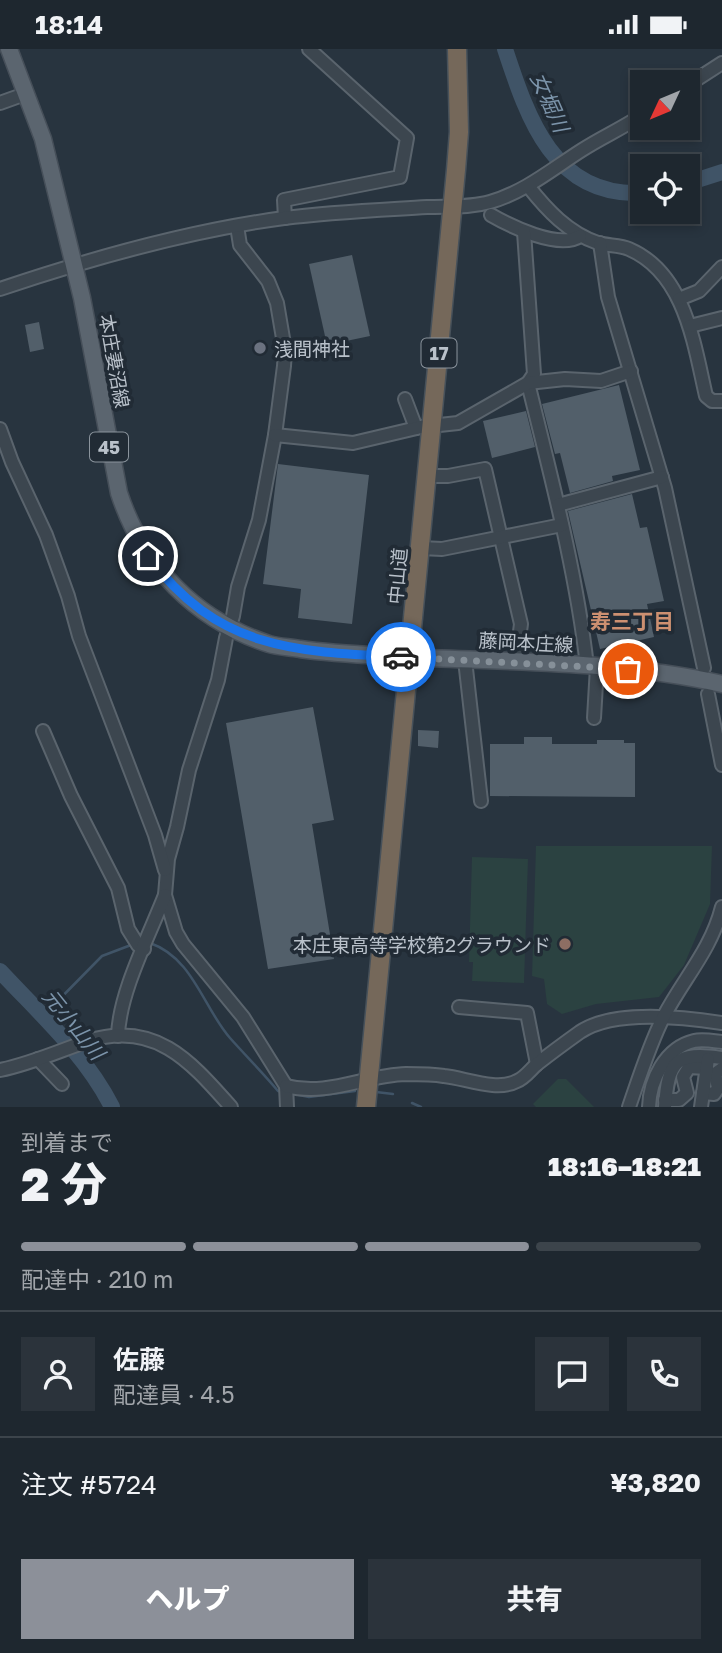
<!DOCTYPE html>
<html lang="ja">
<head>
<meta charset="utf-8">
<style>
  body { margin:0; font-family:"Golos Text","Noto Sans JP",sans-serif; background:#2b333b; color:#f1f3f6; height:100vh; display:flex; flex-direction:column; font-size:26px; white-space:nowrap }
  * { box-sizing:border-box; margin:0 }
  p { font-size:23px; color:#a1a5aa }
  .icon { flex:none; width:38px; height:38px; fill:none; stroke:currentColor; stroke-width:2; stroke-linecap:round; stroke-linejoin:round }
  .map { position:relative; height:1058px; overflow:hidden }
  .sheet { display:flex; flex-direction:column; background:#1e272f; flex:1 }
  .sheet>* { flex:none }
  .needle { width:46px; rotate:226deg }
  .tools { position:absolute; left:630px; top:21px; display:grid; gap:14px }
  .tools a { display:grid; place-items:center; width:70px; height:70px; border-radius:0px; background:#1e272f; box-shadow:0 4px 10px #0003,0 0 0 2px #3c444b; font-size:35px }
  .pin { position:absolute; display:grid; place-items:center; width:60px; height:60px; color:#fff; margin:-30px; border:4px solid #fff; border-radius:50%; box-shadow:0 2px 7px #0007 }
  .courier { position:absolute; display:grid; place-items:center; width:70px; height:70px; margin:-35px; border:5px solid #1a73e8; border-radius:50%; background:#fff; color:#222; box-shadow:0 2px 9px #0007 }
  .overview em { font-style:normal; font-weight:800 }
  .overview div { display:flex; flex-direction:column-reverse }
  .overview { display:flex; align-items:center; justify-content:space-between; height:119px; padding:0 21px }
  h1 { font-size:46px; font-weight:800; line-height:52px }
  .bar { display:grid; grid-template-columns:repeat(4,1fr); gap:10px 7px; align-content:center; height:84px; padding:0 21px }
  .bar i { height:9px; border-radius:5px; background:#3c444b }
  .bar .selected { background:#8c9099 }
  .bar p { grid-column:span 4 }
  .line { display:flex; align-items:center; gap:18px; padding:0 21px; border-top:2px solid #3c444b }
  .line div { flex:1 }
  .round { display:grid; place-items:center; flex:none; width:74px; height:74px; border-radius:0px; background:#2b333b }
  .action { display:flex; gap:14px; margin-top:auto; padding:14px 21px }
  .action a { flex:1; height:80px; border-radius:0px; background:#8c9099; color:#fff; font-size:28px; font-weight:800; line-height:80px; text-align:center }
  .action a+a { background:#2b333b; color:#f1f3f6 }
  .status { display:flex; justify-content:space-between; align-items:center; height:49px; padding:0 35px; background:#1e272f; direction:ltr }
  .status svg { height:19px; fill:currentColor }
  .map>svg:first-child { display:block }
  .green { fill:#2b4241 }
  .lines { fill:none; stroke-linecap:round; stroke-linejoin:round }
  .stream { stroke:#405467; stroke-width:2.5 }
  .river { stroke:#405467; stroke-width:16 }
  .building { fill:#525f6a }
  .minor-casing { stroke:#5a646d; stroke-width:16 }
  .major-casing { stroke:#464f59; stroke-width:19 }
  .highway-casing { stroke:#47515a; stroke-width:21 }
  .minor { stroke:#3c464f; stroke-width:12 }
  .major { stroke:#5b656f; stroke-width:16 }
  .highway { stroke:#75685a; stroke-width:18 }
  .done { stroke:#869099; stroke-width:7; stroke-dasharray:0 12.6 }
  .route { stroke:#1a73e8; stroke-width:9 }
  .worship-dot { fill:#6b7280; stroke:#212b35; stroke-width:2.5 }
  .education-dot { fill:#8d6e63; stroke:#212b35; stroke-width:2.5 }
  .labels { text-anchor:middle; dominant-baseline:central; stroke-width:7; stroke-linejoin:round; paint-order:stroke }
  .shield { fill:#212b35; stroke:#8b949d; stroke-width:2 }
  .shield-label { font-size:18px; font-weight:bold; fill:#b9c1ca }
  .poi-label { font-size:19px; fill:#b9c1ca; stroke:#212b35; text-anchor:start }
  .street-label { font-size:19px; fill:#b9c1ca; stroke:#212b35 }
  .water-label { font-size:21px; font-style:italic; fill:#7c94aa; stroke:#212b35 }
  .neighbourhood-label { font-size:21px; font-weight:bold; fill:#cd9071; stroke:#212b35 }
</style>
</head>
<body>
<div class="status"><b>18:14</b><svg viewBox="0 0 49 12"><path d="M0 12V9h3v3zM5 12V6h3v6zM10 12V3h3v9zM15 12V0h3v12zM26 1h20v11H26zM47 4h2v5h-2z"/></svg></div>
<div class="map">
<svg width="722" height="1058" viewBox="0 0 722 1058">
  <rect width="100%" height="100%" fill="#28343f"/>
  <g class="green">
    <path d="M536,797H712L710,855L684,916L659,948L596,955L562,965L547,955L544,930L532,927Z"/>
    <path d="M472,808L528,810L524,934L472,932L473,913H469Z"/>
    <path d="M558,1030H566L594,1058H536L533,1055Z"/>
  </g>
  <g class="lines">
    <g class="stream">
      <path d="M150,894C193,909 203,958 230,989C246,1007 263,1024 278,1042L283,1043"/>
      <path d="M42,968L102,907L131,896"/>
      <path d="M376,1043L393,1045"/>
      <path d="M289,1044L309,1048L355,1042"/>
      <path d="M412,1054L421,1058"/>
    </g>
    <g class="river">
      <path d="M505,0C528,70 554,148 642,144"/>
      <path d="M688,134L722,123"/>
      <path d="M0,922C40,965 85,1005 112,1058"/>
    </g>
  </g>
  <g class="building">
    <path d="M352,206L370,287L327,296L309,215Z"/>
    <path d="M39,273L44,300L30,303L25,276Z"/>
    <path d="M619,336L640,421L612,427L613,432L570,444L560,404L555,405L542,355Z"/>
    <path d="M526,362L535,398L492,409L483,372Z"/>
    <path d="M278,415L369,426L352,575L298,569L301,540L263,535Z"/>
    <path d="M632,445L640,479L647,478L664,552L647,555L654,588L600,600L568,462Z"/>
    <path d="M313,658L334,771L312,775L334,910L268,920L226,674Z"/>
    <path d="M418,681L439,682L438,699L418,697Z"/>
    <path d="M524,688H552V695H597V691H624V694H635V748L490,747V695H524Z"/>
  </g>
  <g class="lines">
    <g class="minor-casing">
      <g id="minor">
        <path d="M688,36L722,14"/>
        <path d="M0,54L25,45"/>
        <path d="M528,137C547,161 568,184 598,194C608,197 620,196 629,200C685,224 694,295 706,347L712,352H722"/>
        <path d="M491,166C510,177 559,201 580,187"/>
        <path d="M285,169L284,151L400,128L407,89L309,0"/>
        <path d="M237,177L240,196L268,232L277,254L285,301L284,317L275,386L259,471L238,538L233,567L226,589L218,631L189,721L177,778L168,810L165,846L176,883L183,895L243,968L286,1037L287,1058"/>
        <path d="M524,183L534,325L528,334C551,428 576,521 587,617"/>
        <path d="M600,194L608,248L665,439L704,619"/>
        <path d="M0,240C92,209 187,182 284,169C331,163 379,161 427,158C448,157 469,159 490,153C525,143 552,120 582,101C602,88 623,79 642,66"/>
        <path d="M679,250L699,242L722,218"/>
        <path d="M690,277L722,269"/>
        <path d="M405,350L416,379"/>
        <path d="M0,380L12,413L46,486L68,547L79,587L155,786L165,821"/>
        <path d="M275,386L353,394L421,378L458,374L528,334L565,330L601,332L631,322"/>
        <path d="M427,427H448L485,420L521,575L516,613"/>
        <path d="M558,456L662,428"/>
        <path d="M421,499L442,500L562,476"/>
        <path d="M465,611L481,752"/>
        <path d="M708,645L722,716"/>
        <path d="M594,669L597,618"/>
        <path d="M43,682L71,747L118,839L128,880L138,896L144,900"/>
        <path d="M459,958L527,964L537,1015"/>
        <path d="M118,987C119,944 149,887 165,846"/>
        <path d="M38,1010L62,1035"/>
        <path d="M0,1021C30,1015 59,1002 88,992C156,971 191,1013 231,1058"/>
        <path d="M286,1037C328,1048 365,1026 406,1025C418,1025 432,1025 444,1027C465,1029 497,1043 517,1032C525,1029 531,1020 537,1015C551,1004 566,993 580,983C614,960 683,968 722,974"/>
        <path d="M703,1044L714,1045L718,1039L715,1025L722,1020"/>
        <path d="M665,1051H679L687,1044L683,1028L689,1018L707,1019"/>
        <path d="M629,1058C639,1029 650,994 664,967C684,929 711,901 722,858"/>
        <path d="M649,1058C650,1031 665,999 694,992C702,990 713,992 722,993"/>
        <path d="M665,1058C668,1012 676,1002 722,1009"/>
        <path d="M701,1058L708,1010"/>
      </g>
    </g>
    <g class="major-casing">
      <path id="major" d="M9,0L43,90L82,249L119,444C143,517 195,571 269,595C279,598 290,598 300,600C335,605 371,606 406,608C510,613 620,612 722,635"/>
    </g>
    <g class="highway-casing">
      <path id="highway" d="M366,1058L456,121L459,83L457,0"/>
    </g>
    <use href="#minor" class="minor"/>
    <use href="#major" class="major"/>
    <use href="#highway" class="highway"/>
  </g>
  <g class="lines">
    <path class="done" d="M401,608L628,620"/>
    <path class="route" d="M148,507C217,600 294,603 401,608"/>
  </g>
  <circle class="worship-dot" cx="260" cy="299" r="7"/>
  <circle class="education-dot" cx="565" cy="895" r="7"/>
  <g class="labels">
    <g class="shield">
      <rect x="421.5" y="289.5" width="35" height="29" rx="5"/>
      <rect x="90" y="383.5" width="38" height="29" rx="5"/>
    </g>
    <g class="shield-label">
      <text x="439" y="304">17</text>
      <text x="109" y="398">45</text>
    </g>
    <g class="poi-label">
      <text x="274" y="299">浅間神社</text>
      <text x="551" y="895" text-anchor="end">本庄東高等学校第2グラウンド</text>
    </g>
    <g class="street-label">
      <text transform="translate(115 312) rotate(80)">本庄妻沼線</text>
      <text transform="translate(397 527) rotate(-85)">中山道</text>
      <text transform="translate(526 593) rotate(3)">藤岡本庄線</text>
    </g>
    <g class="water-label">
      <text transform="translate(550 53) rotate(66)">女堀川</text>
      <text transform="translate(74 975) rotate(51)">元小山川</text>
    </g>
    <g class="neighbourhood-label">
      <text x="632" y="572">寿三丁目</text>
    </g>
  </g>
</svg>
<div class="tools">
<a><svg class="needle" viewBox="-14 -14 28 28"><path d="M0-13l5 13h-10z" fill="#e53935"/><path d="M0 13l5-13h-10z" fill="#a1a5aa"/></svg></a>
<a><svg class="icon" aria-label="locate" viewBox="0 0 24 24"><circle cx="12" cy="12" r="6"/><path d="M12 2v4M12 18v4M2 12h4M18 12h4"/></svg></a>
</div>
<div class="pin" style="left:628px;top:620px;background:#ea580c"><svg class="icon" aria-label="bag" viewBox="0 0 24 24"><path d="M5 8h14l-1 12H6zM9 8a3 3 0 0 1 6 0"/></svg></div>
<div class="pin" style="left:148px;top:507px;background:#1f2937"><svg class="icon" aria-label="home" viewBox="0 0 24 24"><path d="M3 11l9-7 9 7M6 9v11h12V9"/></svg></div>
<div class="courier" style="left:401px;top:608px"><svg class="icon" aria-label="car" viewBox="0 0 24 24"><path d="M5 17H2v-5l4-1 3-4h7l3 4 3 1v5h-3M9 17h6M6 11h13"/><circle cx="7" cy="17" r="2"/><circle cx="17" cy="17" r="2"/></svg></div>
</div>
<section class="sheet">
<div class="overview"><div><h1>2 分</h1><p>到着まで</p></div><em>18:16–18:21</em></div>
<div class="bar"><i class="selected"></i><i class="selected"></i><i class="selected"></i><i></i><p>配達中 · 210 m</p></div>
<div class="line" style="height:126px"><a class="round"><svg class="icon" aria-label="person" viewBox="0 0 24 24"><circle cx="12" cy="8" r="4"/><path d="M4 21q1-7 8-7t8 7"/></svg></a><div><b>佐藤</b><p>配達員 · 4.5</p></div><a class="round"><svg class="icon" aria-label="chat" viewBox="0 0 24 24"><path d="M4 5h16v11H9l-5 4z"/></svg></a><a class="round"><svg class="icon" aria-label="phone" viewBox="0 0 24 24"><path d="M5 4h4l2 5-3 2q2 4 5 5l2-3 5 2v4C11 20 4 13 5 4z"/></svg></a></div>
<div class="line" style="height:91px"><div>注文 #5724</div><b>¥3,820</b></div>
<div class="action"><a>ヘルプ</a><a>共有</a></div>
</section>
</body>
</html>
